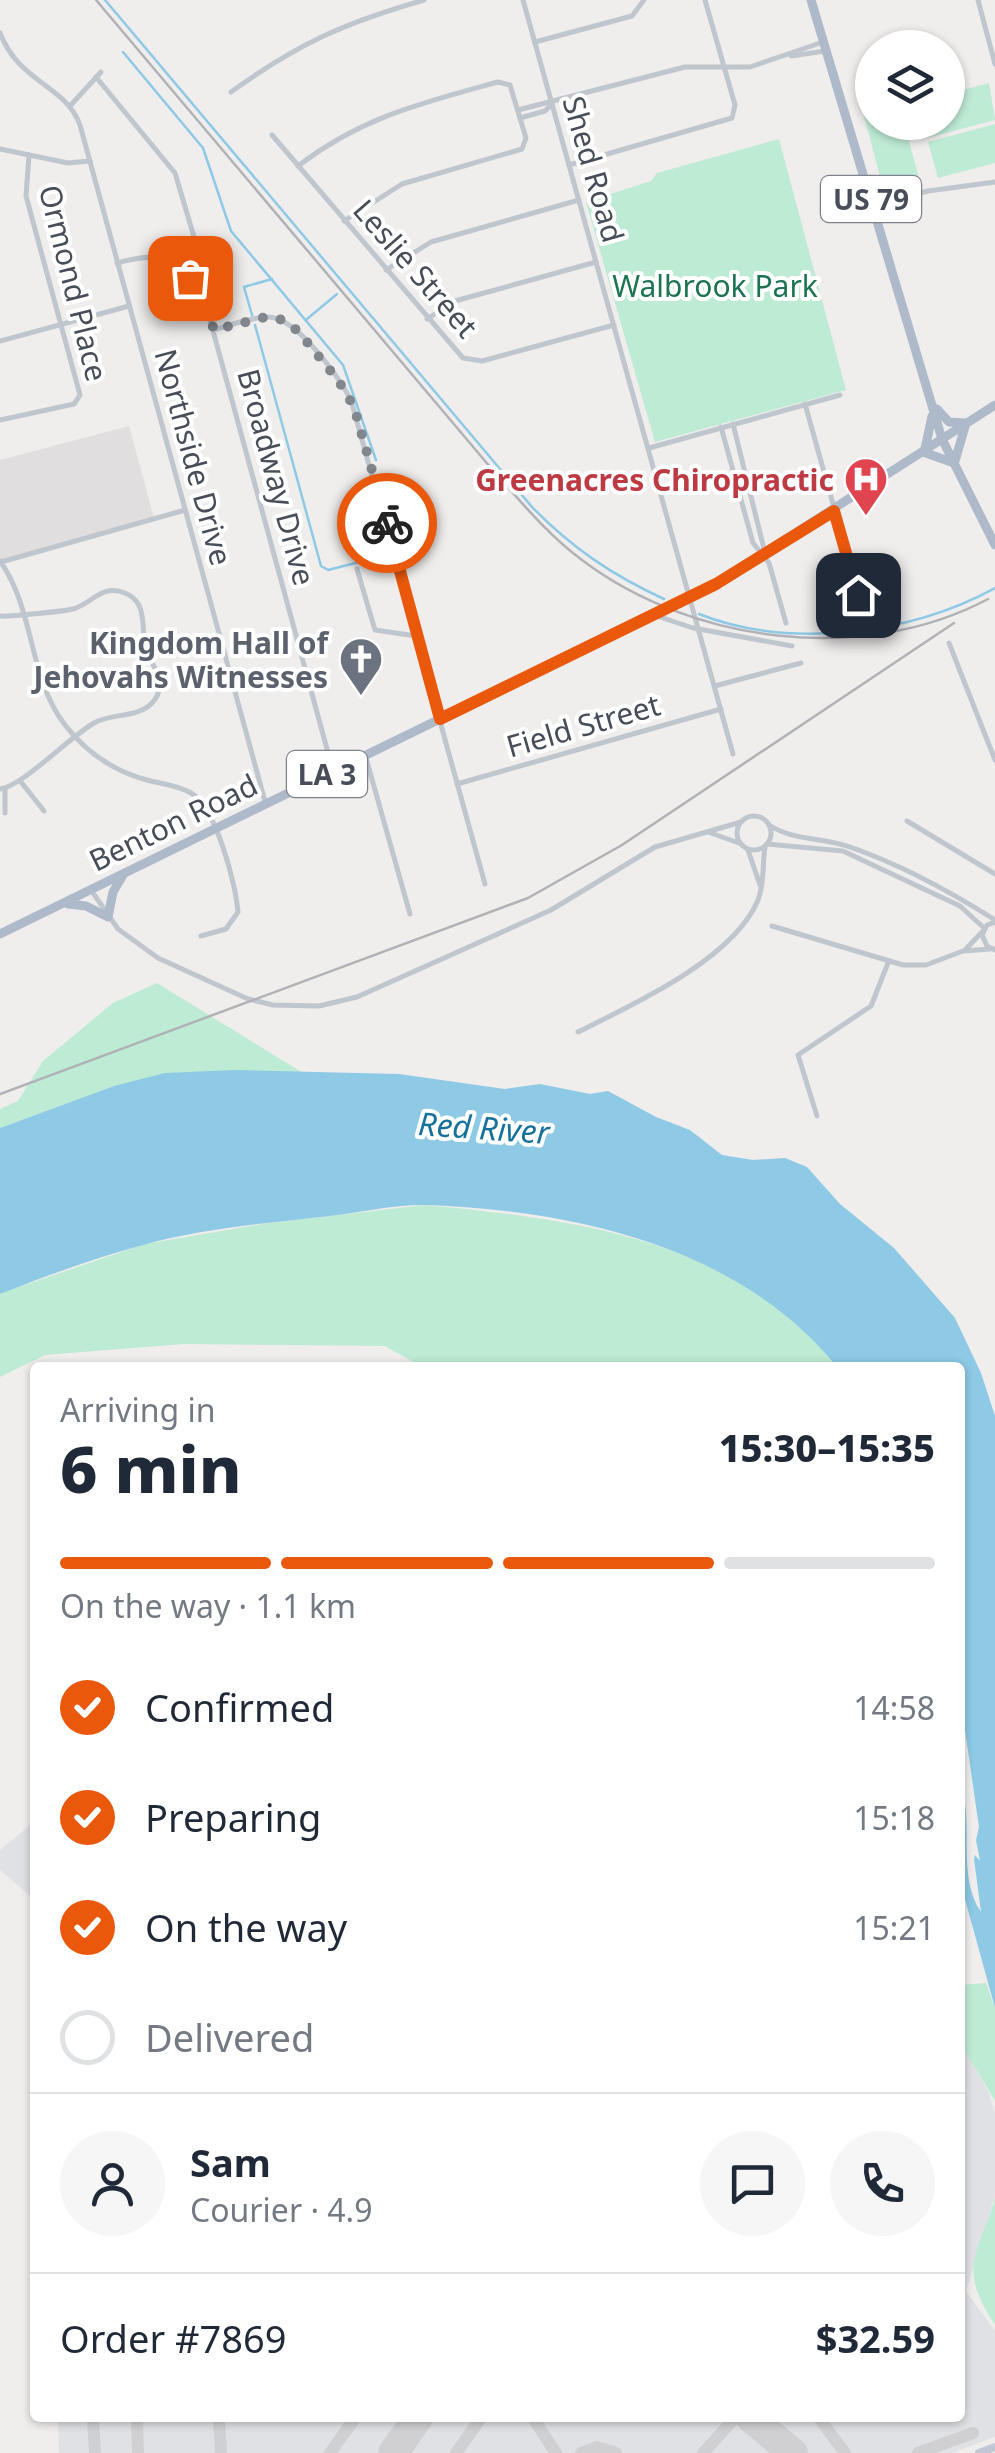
<!DOCTYPE html>
<html lang="en">
<head>
<meta charset="utf-8">
<style>
  body { margin:0; font-family:"Noto Sans",sans-serif; background:#f6f6f7; color:#1f2937; height:100vh; display:flex; flex-direction:column; font-size:38px; white-space:nowrap }
  * { box-sizing:border-box; margin:0 }
  p { font-size:32px; color:#747a83 }
  .icon { flex:none; width:55px; height:55px; fill:none; stroke:currentColor; stroke-width:2; stroke-linecap:round; stroke-linejoin:round }
  .map { position:relative; flex:1; overflow:hidden }
  .side { position:absolute; left:30px; top:1362px; width:935px; height:1060px; display:flex; flex-direction:column; background:#fff; border-radius:10px; box-shadow:0 2px 8px #0004 }
  .side>* { flex:none }
  .tools { position:absolute; left:855px; top:30px; display:grid; gap:20px }
  .tools a { display:grid; place-items:center; width:110px; height:110px; border-radius:50%; background:#fff; box-shadow:0 2px 8px #0004; font-size:50px }
  .pin { position:absolute; display:grid; place-items:center; width:85px; height:85px; color:#fff; margin:-42px; border-radius:20px; box-shadow:0 5px 15px #0006 }
  .courier { position:absolute; display:grid; place-items:center; width:100px; height:100px; margin:-50px; border:8px solid #ea580c; border-radius:50%; background:#fff; color:#222; box-shadow:0 2px 12px #0007 }
  .summary em { font-style:normal; font-weight:800 }
  .summary div { display:flex; flex-direction:column-reverse }
  .summary { display:flex; align-items:center; justify-content:space-between; height:170px; padding:0 30px }
  h1 { font-size:65px; font-weight:800; line-height:75px }
  .bar { display:grid; grid-template-columns:repeat(4,1fr); gap:15px 10px; align-content:center; height:120px; padding:0 30px }
  .bar i { height:12px; border-radius:8px; background:#e0e1e3 }
  .bar .active { background:#ea580c }
  .bar p { grid-column:span 4 }
  .line { display:flex; align-items:center; gap:25px; padding:0 30px; border-top:2px solid #e0e1e3 }
  .line div { flex:1 }
  .round { display:grid; place-items:center; flex:none; width:105px; height:105px; border-radius:52px; background:#f6f6f7 }
  ol { padding:0 30px; list-style:none }
  li { display:flex; align-items:center; gap:30px; height:110px }
  li p { margin-inline-start:auto }
  li .icon { padding:10px; border-radius:50%; background:#ea580c; color:#fff; stroke-width:4 }
  li:last-child { color:#747a83 }
  li i { width:55px; height:55px; border:5px solid #e0e1e3; border-radius:50% }
  .map>svg:first-child { display:block }
  .education { fill:#e0dede }
  .airport { fill:#dfe1e4 }
  .green { fill:#beebd4 }
  .water { fill:#8ec9e5 }
  .lines { fill:none; stroke-linecap:round; stroke-linejoin:round }
  .stream { stroke:#8ec9e5; stroke-width:2.5 }
  .taxiway { stroke:#d0d0d2; stroke-width:12 }
  .runway { stroke:#d0d0d2; stroke-width:30 }
  .street { stroke:#bfc6ce; stroke-width:5 }
  .secondary { stroke:#c1c8d5; stroke-width:8 }
  .primary { stroke:#aeb9ca; stroke-width:9 }
  .rail { stroke:#b0b2b7; stroke-width:2.5 }
  .done { stroke:#82868d; stroke-width:10; stroke-dasharray:0 18 }
  .route { stroke:#ea580c; stroke-width:12 }
  .labels { text-anchor:middle; dominant-baseline:central; stroke-width:8; stroke-linejoin:round; paint-order:stroke }
  .shield { fill:#fff; stroke:#7e838b; stroke-width:2.5 }
  .shield-label { font-size:28px; font-weight:bold; fill:#474e59 }
  .street-label { font-size:30px; fill:#474e59; stroke:#fff }
  .park-label { font-size:30px; fill:#1d7452; stroke:#fff }
  .health-label { font-size:30px; font-weight:bold; fill:#be3a42; stroke:#fff; text-anchor:end }
  .worship-label { font-size:30px; font-weight:bold; fill:#5b616d; stroke:#fff; text-anchor:end }
  .water-label { font-size:32px; font-style:italic; fill:#16729c; stroke:#fff }
</style>
</head>
<body>
<div class="map">
<svg width="995" height="2453" viewBox="0 0 995 2453">
  <rect width="100%" height="100%" fill="#f0eded"/>
  <path class="education" d="M129,426L154,518L0,561V460Z"/>
  <g class="airport">
    <path d="M35,1821V1900L0,1870V1850Z"/>
    <path d="M960,2039L989,2093L995,2113V2195L966,2291L995,2331V2437L951,2453H59L58,2418H960Z"/>
  </g>
  <g class="green">
    <path d="M989,83L995,120L927,138L923,123L948,122V94Z"/>
    <path d="M872,114V122L904,123L919,178L883,188L864,116Z"/>
    <path d="M995,124V163L938,178L928,142Z"/>
    <path d="M779,139L846,390L655,442L586,202L651,181L657,173Z"/>
    <path d="M157,983L303,1073L114,1086L0,1128V1109L18,1101L43,1061L113,1003Z"/>
    <path d="M425,1205C579,1220 733,1238 837,1367L424,1368L385,1346L184,1344L45,1355L0,1377V1294L4,1292L145,1244L268,1223Z"/>
    <path d="M986,1983L995,2008V2101L960,2042V1985Z"/>
    <path d="M995,2198V2325C958,2268 976,2259 995,2198Z"/>
  </g>
  <path class="water" d="M235,1070L399,1074L505,1089L540,1084L590,1094L608,1091L656,1117L690,1130L722,1155L753,1160L785,1158L807,1167L840,1204L894,1248L955,1318L981,1373L995,1416V2008L960,1881V1782C975,1822 956,1875 981,1912L974,1859L975,1855L980,1861L976,1840L979,1827L960,1696V1368L837,1367C740,1247 576,1211 428,1205C396,1204 362,1212 330,1216C269,1223 203,1228 143,1245C95,1258 46,1276 0,1294V1128L114,1086L165,1073Z"/>
  <g class="lines">
    <g class="stream">
      <path d="M105,0L532,507C572,548 612,575 664,599"/>
      <path d="M123,52L203,148L231,231L343,365L376,460"/>
      <path d="M252,315L244,287L272,279"/>
      <path d="M307,319L337,294"/>
      <path d="M255,325L321,566L328,570L379,557"/>
      <path d="M699,614C790,650 911,634 995,588"/>
    </g>
    <g class="taxiway">
      <path d="M93,2418L95,2453"/>
      <path d="M137,2418L138,2453"/>
      <path d="M219,2418L221,2453"/>
      <path d="M533,2418L556,2453"/>
      <path d="M819,2418L845,2453"/>
      <path d="M330,2453L355,2418"/>
      <path d="M456,2453L481,2418"/>
      <path d="M581,2453L597,2447L616,2453"/>
      <path d="M703,2453L735,2418"/>
      <path d="M918,2453L973,2433"/>
    </g>
    <g class="runway">
      <path d="M751,2418L793,2453"/>
      <path d="M393,2453L418,2418"/>
    </g>
    <g class="street">
      <path d="M523,0L733,754"/>
      <path d="M978,0L995,64"/>
      <path d="M0,33C20,84 65,84 80,125L266,805"/>
      <path d="M535,42L632,16L644,0"/>
      <path d="M791,56L825,51"/>
      <path d="M96,77L175,173L206,277L207,287L202,297"/>
      <path d="M231,92C299,43 344,23 424,0"/>
      <path d="M70,106L101,72"/>
      <path d="M518,110L685,67H750L823,42"/>
      <path d="M520,118L545,111L552,104"/>
      <path d="M272,135L463,358L482,361L614,325"/>
      <path d="M0,149L68,163L90,161"/>
      <path d="M569,165L732,118L735,105L705,0"/>
      <path d="M298,166C362,117 422,103 498,82L510,85L526,138L522,149L402,184L344,221"/>
      <path d="M873,205L928,191L995,182"/>
      <path d="M117,263C166,249 184,259 206,305L333,771"/>
      <path d="M386,270L431,242L579,200"/>
      <path d="M427,319L455,301L596,262"/>
      <path d="M214,330C231,325 251,317 269,317C297,318 338,376 351,400L485,884"/>
      <path d="M0,341L129,306"/>
      <path d="M805,404L866,622"/>
      <path d="M0,420L74,404L80,395L26,196L29,155"/>
      <path d="M733,424L765,553"/>
      <path d="M721,427L753,543L769,563L786,623"/>
      <path d="M649,448L840,395"/>
      <path d="M0,561C35,610 28,677 65,725C86,752 113,771 147,780C161,784 178,785 191,793C216,807 236,885 238,912L226,929L201,936"/>
      <path d="M1,562L185,510"/>
      <path d="M357,569L375,630L416,636"/>
      <path d="M654,615L693,628L792,646"/>
      <path d="M0,616C6,617 71,611 76,608C94,601 103,584 125,593C149,603 140,627 146,647C151,666 170,684 152,703C138,718 111,713 94,723C68,738 23,786 0,789"/>
      <path d="M949,643L995,760"/>
      <path d="M715,686L801,663"/>
      <path d="M366,758L410,914"/>
      <path d="M21,782L44,811"/>
      <path d="M457,784L721,709"/>
      <path d="M5,813V788"/>
      <circle cx="754" cy="833" r="17"/>
      <path d="M907,821L995,874"/>
      <path d="M769,825C793,841 823,837 850,847C899,864 951,892 995,920"/>
      <path d="M708,832L739,843"/>
      <path d="M767,844L843,851L960,906L984,928"/>
      <path d="M748,850L760,885"/>
      <path d="M91,890L118,929L158,958L248,999L273,1005L319,1006L357,997L551,910L655,847L741,822"/>
      <path d="M995,922L987,925L982,935L987,946L995,950"/>
      <path d="M772,926L903,965H926L963,951L990,949"/>
      <path d="M966,949L982,932"/>
      <path d="M578,1032C632,1005 734,959 758,900C765,882 762,865 765,847"/>
      <path d="M817,1116L798,1055L871,1006L888,963"/>
    </g>
    <path class="secondary" d="M979,2453L995,2447"/>
    <g class="primary">
      <path d="M811,0L942,439L995,545"/>
      <path d="M937,409L949,422L965,423"/>
      <path d="M925,449L932,416"/>
      <path d="M923,452L954,463"/>
      <path d="M955,461L966,423"/>
      <path d="M68,904L86,906L108,917L113,892L123,875"/>
      <path d="M0,934L716,584L995,405"/>
    </g>
    <g class="rail">
      <path d="M96,0L496,474C523,504 549,536 582,560C693,644 864,665 988,599"/>
      <path d="M0,1094L528,898L622,845L954,623"/>
    </g>
  </g>
  <g class="lines">
    <path class="done" d="M190,278L203,298L214,330L266,317L283,320L298,331L338,380L354,407L387,523"/>
    <path class="route" d="M387,523L440,719L716,584L834,511L858,595"/>
  </g>
  <defs>
    <g id="hospital-pin" transform="scale(2.25)"><path d="M0 17L-7.5 6A9.5 9.5 0 1 1 7.5 6Z" fill="#e0444e" stroke="#fff"/><path d="M-5-5h3v3.5h4V-5h3V5h-3V1.5h-4V5h-3Z" fill="#fff"/></g>
    <g id="church-pin" transform="scale(2.25)"><path d="M0 17L-7.5 6A9.5 9.5 0 1 1 7.5 6Z" fill="#6b7280" stroke="#fff"/><path d="M-1.2-6h2.4v3.5h3.3v2.4h-3.3V6h-2.4V-.1h-3.3v-2.4h3.3Z" fill="#fff"/></g>
  </defs>
  <g fill-rule="evenodd">
    <use href="#hospital-pin" x="866" y="479"/>
    <use href="#church-pin" x="361" y="659"/>
  </g>
  <g class="labels">
    <g class="shield">
      <rect x="821" y="176" width="100" height="46" rx="8"/>
      <rect x="287" y="751" width="80" height="46" rx="8"/>
    </g>
    <g class="shield-label">
      <text x="871" y="199">US 79</text>
      <text x="327" y="774">LA 3</text>
    </g>
    <g class="street-label">
      <text transform="translate(594 169) rotate(74)">Shed Road</text>
      <text transform="translate(416 268) rotate(49)">Leslie Street</text>
      <text transform="translate(74 283) rotate(76)">Ormond Place</text>
      <text transform="translate(194 457) rotate(75)">Northside Drive</text>
      <text transform="translate(277 477) rotate(75)">Broadway Drive</text>
      <text transform="translate(583 725) rotate(-16)">Field Street</text>
      <text transform="translate(173 822) rotate(-26)">Benton Road</text>
    </g>
    <g class="park-label">
      <text x="715" y="285">Walbrook Park</text>
    </g>
    <g class="health-label">
      <text x="834" y="479">Greenacres Chiropractic</text>
    </g>
    <g class="worship-label">
      <text x="328" y="642">Kingdom Hall of<tspan x="328" dy="34">Jehovahs Witnesses</tspan></text>
    </g>
    <g class="water-label">
      <text transform="translate(484 1127) rotate(4)">Red River</text>
    </g>
  </g>
</svg>
<div class="tools">
<a><svg class="icon" aria-label="layers" viewBox="0 0 24 24"><path d="M12 4l9 5-9 5-9-5zM3 14l9 5 9-5"/></svg></a>
</div>
<div class="pin" style="left:190px;top:278px;background:#ea580c"><svg class="icon" aria-label="bag" viewBox="0 0 24 24"><path d="M5 8h14l-1 12H6zM9 8a3 3 0 0 1 6 0"/></svg></div>
<div class="pin" style="left:858px;top:595px;background:#1f2937"><svg class="icon" aria-label="home" viewBox="0 0 24 24"><path d="M3 11l9-7 9 7M6 9v11h12V9"/></svg></div>
<div class="courier" style="left:387px;top:523px"><svg class="icon" aria-label="bike" viewBox="0 0 24 24"><circle cx="6" cy="16" r="4"/><circle cx="18" cy="16" r="4"/><path d="M6 16l4-8h5l3 8M10 8l3 8H6M13 5h3"/></svg></div>
<section class="side">
<div class="summary"><div><h1>6 min</h1><p>Arriving in</p></div><em>15:30–15:35</em></div>
<div class="bar"><i class="active"></i><i class="active"></i><i class="active"></i><i></i><p>On the way · 1.1 km</p></div>
<ol>
<li><svg class="icon" aria-label="check" viewBox="0 0 24 24"><path d="M5 12l5 5 9-10"/></svg>Confirmed<p>14:58</p></li>
<li><svg class="icon" aria-label="check" viewBox="0 0 24 24"><path d="M5 12l5 5 9-10"/></svg>Preparing<p>15:18</p></li>
<li><svg class="icon" aria-label="check" viewBox="0 0 24 24"><path d="M5 12l5 5 9-10"/></svg>On the way<p>15:21</p></li>
<li><i></i>Delivered</li>
</ol>
<div class="line" style="height:180px"><a class="round"><svg class="icon" aria-label="person" viewBox="0 0 24 24"><circle cx="12" cy="8" r="4"/><path d="M4 21q1-7 8-7t8 7"/></svg></a><div><b>Sam</b><p>Courier · 4.9</p></div><a class="round"><svg class="icon" aria-label="chat" viewBox="0 0 24 24"><path d="M4 5h16v11H9l-5 4z"/></svg></a><a class="round"><svg class="icon" aria-label="phone" viewBox="0 0 24 24"><path d="M5 4h4l2 5-3 2q2 4 5 5l2-3 5 2v4C11 20 4 13 5 4z"/></svg></a></div>
<div class="line" style="height:130px"><div>Order #7869</div><b>$32.59</b></div>
</section>
</div>
</body>
</html>
